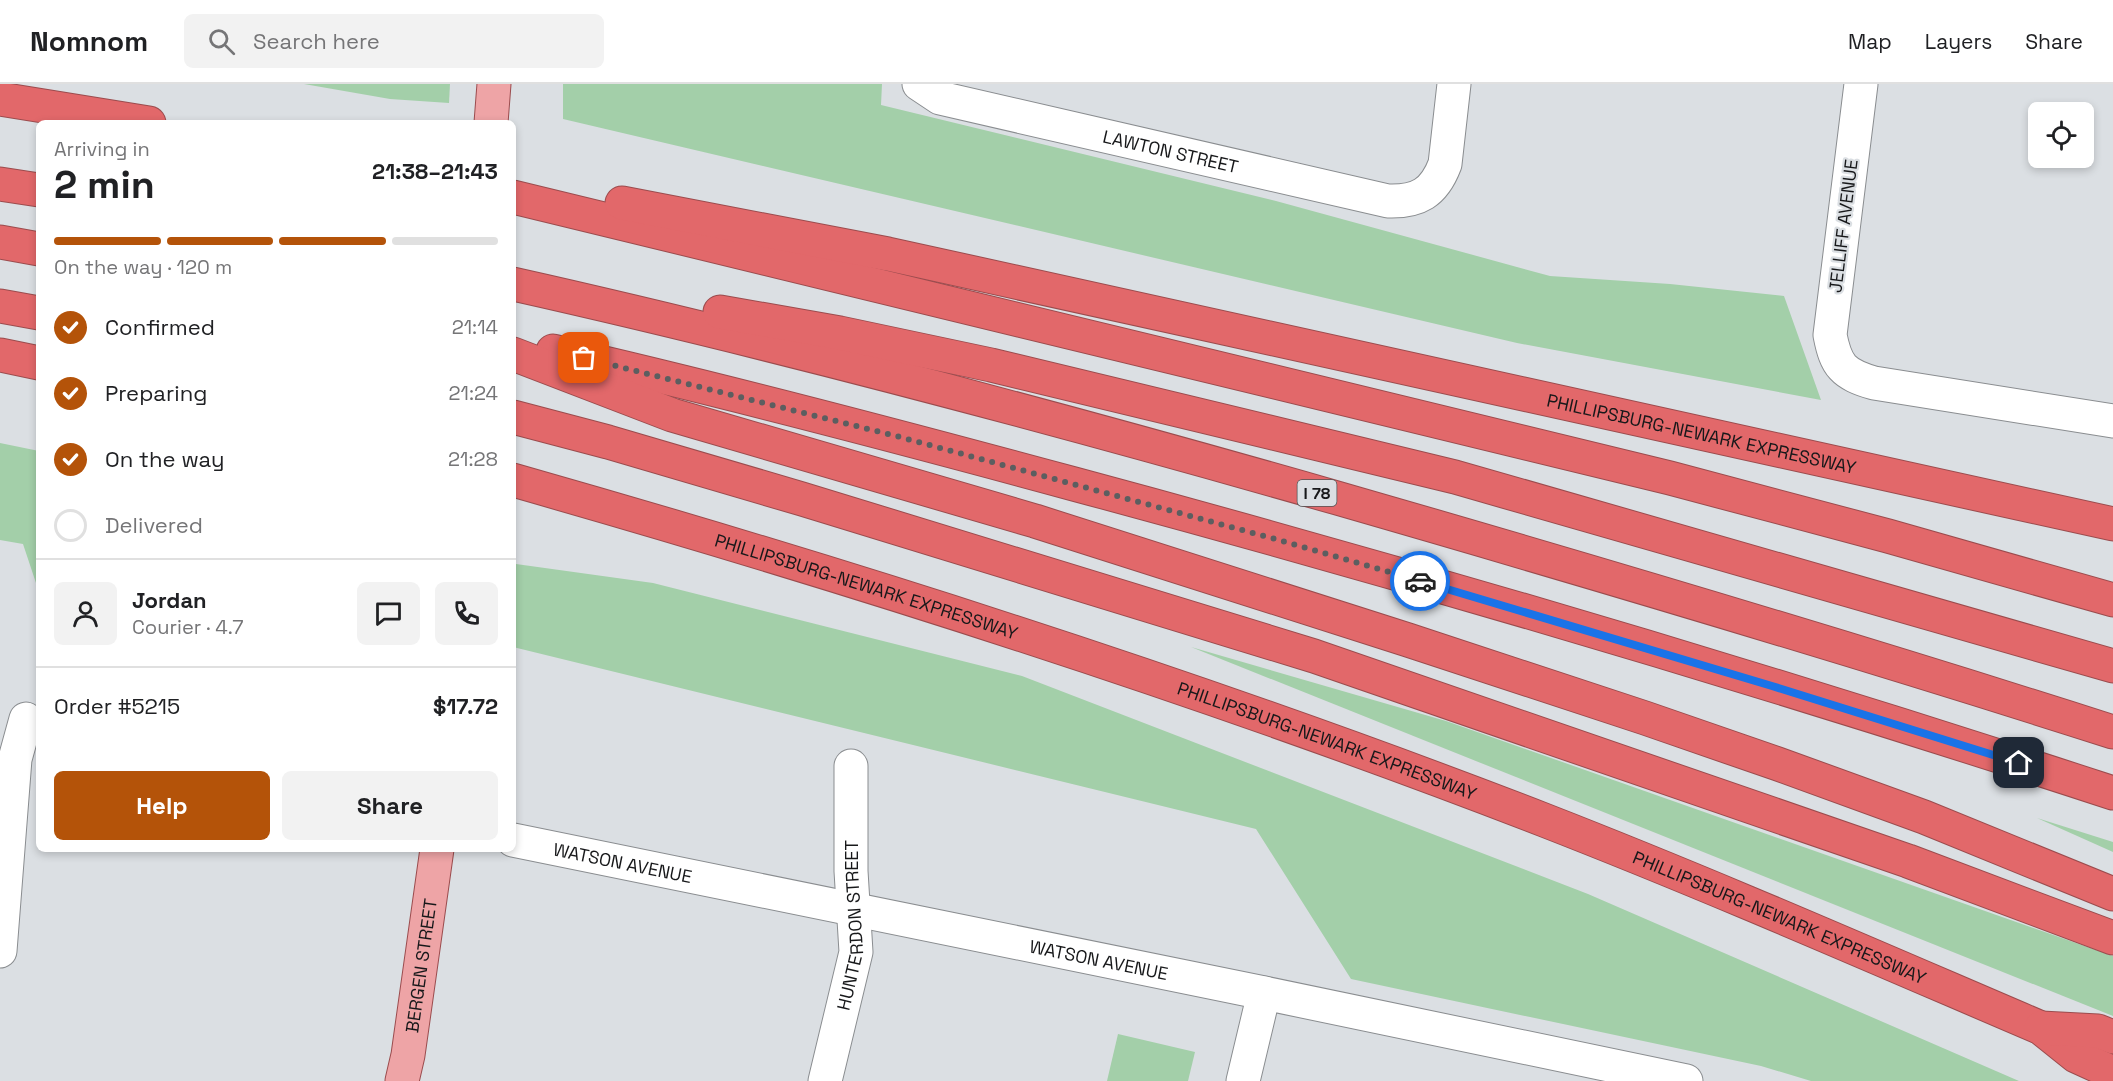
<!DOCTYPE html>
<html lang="en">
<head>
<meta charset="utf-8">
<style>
  body { margin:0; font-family:"Space Grotesk",sans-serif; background:#f2f2f2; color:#202124; height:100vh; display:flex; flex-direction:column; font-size:22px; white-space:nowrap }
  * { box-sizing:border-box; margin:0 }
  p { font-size:20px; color:#757577 }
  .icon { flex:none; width:33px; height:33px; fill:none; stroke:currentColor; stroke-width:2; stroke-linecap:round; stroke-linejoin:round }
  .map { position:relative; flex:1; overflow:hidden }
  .sheet { position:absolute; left:36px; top:36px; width:480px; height:732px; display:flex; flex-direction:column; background:#fff; border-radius:9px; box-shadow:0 3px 9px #0003 }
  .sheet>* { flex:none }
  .tools { position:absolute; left:2028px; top:18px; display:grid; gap:12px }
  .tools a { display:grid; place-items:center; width:66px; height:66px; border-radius:9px; background:#fff; box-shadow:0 3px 9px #0003; font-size:30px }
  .pin { position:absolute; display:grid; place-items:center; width:51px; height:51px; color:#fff; margin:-26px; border-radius:12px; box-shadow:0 3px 9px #0006 }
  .courier { position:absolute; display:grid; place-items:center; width:60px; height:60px; margin:-30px; border:4px solid #1a73e8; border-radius:50%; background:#fff; color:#222; box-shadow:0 2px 8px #0007 }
  .head em { font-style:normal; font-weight:600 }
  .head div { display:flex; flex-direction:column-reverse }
  .head { display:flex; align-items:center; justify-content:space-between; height:102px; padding:0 18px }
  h1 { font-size:39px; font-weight:600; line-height:45px }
  .bar { display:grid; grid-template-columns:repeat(4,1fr); gap:9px 6px; align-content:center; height:72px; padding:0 18px }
  .bar i { height:8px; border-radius:4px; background:#e0e0e0 }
  .bar .selected { background:#b45309 }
  .bar p { grid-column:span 4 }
  .line { display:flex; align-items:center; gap:15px; padding:0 18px; border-top:2px solid #e0e0e0 }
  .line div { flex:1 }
  .round { display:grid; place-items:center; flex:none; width:63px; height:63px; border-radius:9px; background:#f2f2f2 }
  ol { padding:0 18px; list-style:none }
  li { display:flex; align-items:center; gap:18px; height:66px }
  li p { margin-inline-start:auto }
  li .icon { padding:6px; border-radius:50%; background:#b45309; color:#fff; stroke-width:4 }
  li:last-child { color:#757577 }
  li i { width:33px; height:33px; border:3px solid #e0e0e0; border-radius:50% }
  .button { display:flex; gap:12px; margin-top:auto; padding:12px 18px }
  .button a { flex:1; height:69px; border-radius:9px; background:#b45309; color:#fff; font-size:24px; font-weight:600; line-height:69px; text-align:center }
  .button a+a { background:#f2f2f2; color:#202124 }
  header { display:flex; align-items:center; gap:36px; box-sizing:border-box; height:84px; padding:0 30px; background:#fff; border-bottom:2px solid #e0e0e0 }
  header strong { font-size:28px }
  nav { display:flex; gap:33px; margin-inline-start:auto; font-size:21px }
  .search { width:420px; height:54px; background:#f2f2f2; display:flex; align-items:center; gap:15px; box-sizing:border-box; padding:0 21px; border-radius:9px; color:#757577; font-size:22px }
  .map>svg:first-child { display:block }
  .green { fill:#a3cfa9 }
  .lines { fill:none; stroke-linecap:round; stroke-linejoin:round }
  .minor-casing { stroke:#8a8d90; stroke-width:35 }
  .major-casing { stroke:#9b4c4e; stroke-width:35 }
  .highway-casing { stroke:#9b4c4e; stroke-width:35 }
  .minor { stroke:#fff; stroke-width:33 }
  .major { stroke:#eea4a6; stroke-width:33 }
  .highway { stroke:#e2686a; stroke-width:33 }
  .done { stroke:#5c5e60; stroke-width:6; stroke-dasharray:0 10.8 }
  .route { stroke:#1a73e8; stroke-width:8 }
  .labels { text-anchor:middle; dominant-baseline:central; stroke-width:4.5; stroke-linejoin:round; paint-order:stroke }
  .shield { fill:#dbdfe3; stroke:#525456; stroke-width:1.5 }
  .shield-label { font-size:16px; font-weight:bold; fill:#17181a }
  .street-label { font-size:18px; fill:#17181a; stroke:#dbdfe3 }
</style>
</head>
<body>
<header>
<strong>Nomnom</strong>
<div class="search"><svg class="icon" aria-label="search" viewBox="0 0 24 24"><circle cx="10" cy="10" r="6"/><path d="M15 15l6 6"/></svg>Search here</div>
<nav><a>Map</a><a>Layers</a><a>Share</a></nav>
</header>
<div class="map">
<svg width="2113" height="997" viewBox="0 0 2113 997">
  <rect width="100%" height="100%" fill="#dbdfe3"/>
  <g class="green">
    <path d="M304,0H450L449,19L390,15Z"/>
    <path d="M563,0H882L881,21L1276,117L1550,192L1670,200L1784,212L1821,316L1517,259L563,35Z"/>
    <path d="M0,359L39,367V508L23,460L0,456Z"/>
    <path d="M516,480L653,499L1022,592L1588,810L2019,997H1811L1761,982L1351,895L1256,745L513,563V500Z"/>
    <path d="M1191,563L1446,637L2113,872V932Z"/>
    <path d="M2037,734L2113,758V768Z"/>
    <path d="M1118,950L1195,968L1188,997H1107Z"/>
  </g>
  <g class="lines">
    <g class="minor-casing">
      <g id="minor">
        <path id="s1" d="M919,0L940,14L1388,117C1418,118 1434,109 1445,80L1454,0"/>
        <path d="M1861,0L1830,251C1836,282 1843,290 1874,299L2113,337"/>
        <path id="s2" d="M513,756L1264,909L1686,997"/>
        <path d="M0,867L15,675L26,635"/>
        <path id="s3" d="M825,997L856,868L851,787V682"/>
        <path d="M1243,997L1264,909"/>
      </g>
    </g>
    <g class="major-casing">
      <g id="major">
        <path d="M491,39L494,0"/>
        <path id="s4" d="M402,997L408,971L437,765"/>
      </g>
    </g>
    <g class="highway-casing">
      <g id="highway">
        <path d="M0,15L149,39"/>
        <path d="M0,100L39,106"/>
        <path d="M513,113L1670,394L1888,452L2113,516"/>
        <path id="s5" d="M622,119L888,170L2113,440"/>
        <path d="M0,158L39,165"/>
        <path d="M513,200C790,262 1064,336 1337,414C1597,489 1856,566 2113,648"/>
        <path d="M0,222L39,229"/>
        <path d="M720,228L840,249L991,281L1455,393L2113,582"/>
        <path d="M553,267C728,307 901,353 1074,400C1423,494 1770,597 2113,709"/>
        <path d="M513,270L672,331L1035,437L1408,556L1645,634L1778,680L1924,733L2113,810"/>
        <path d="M0,271L39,279"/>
        <path d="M513,333L608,358L802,415L1314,572L1908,777L2113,854"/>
        <path id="s6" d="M513,396C861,495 1206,605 1544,736C1711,801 1875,873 2041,944L2076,972L2113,989"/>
        <path d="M2041,944L2098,947L2113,953"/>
      </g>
    </g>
    <use href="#minor" class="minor"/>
    <use href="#major" class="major"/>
    <use href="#highway" class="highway"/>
  </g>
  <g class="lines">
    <path class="done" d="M584,274L900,353L1275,455L1420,497"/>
    <path class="route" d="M1420,497L1772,602L2019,679"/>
  </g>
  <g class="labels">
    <rect class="shield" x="1297.5" y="396" width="39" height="26" rx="4.5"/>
    <g class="shield-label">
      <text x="1317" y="409">I 78</text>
    </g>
    <g class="street-label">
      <text stroke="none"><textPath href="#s1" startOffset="262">LAWTON STREET</textPath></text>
      <text transform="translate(1843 142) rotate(-83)">JELLIFF AVENUE</text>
      <text stroke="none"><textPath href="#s5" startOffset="1104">PHILLIPSBURG-NEWARK EXPRESSWAY</textPath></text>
      <text stroke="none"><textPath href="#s6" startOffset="369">PHILLIPSBURG-NEWARK EXPRESSWAY</textPath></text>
      <text stroke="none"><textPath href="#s6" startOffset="855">PHILLIPSBURG-NEWARK EXPRESSWAY</textPath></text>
      <text stroke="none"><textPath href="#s2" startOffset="112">WATSON AVENUE</textPath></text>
      <text stroke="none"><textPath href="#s6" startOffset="1341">PHILLIPSBURG-NEWARK EXPRESSWAY</textPath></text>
      <text stroke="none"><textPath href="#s3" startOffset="159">HUNTERDON STREET</textPath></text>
      <text stroke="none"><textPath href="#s2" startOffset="598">WATSON AVENUE</textPath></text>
      <text stroke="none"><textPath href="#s4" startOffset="117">BERGEN STREET</textPath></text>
    </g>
  </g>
</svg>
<div class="tools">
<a><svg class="icon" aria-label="locate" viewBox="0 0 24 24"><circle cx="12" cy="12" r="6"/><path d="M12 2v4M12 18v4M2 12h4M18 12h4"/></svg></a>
</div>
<div class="pin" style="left:584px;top:274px;background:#ea580c"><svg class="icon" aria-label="bag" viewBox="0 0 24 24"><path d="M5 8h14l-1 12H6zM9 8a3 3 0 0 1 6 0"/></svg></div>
<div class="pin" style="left:2019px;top:679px;background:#1f2937"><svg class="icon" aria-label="home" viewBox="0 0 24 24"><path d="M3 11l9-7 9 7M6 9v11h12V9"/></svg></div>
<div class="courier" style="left:1420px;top:497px"><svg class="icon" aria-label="car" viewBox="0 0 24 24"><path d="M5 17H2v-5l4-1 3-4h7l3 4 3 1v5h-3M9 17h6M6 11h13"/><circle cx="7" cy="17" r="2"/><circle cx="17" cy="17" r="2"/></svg></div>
<section class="sheet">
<div class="head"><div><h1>2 min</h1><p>Arriving in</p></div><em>21:38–21:43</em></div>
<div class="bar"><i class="selected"></i><i class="selected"></i><i class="selected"></i><i></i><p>On the way · 120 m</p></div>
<ol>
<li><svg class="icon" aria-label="check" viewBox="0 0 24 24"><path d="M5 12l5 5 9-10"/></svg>Confirmed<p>21:14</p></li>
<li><svg class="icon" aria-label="check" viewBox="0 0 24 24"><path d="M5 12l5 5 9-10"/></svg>Preparing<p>21:24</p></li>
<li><svg class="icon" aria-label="check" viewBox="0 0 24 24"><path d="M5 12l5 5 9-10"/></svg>On the way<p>21:28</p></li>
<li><i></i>Delivered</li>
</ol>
<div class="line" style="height:108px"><a class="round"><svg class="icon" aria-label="person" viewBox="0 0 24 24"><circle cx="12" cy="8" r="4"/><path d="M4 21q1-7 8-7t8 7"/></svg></a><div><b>Jordan</b><p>Courier · 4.7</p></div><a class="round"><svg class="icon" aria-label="chat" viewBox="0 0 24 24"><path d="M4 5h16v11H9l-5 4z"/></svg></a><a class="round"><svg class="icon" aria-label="phone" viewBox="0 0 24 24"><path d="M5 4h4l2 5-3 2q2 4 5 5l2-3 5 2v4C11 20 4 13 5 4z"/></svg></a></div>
<div class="line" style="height:78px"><div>Order #5215</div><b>$17.72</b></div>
<div class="button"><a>Help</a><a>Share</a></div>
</section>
</div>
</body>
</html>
